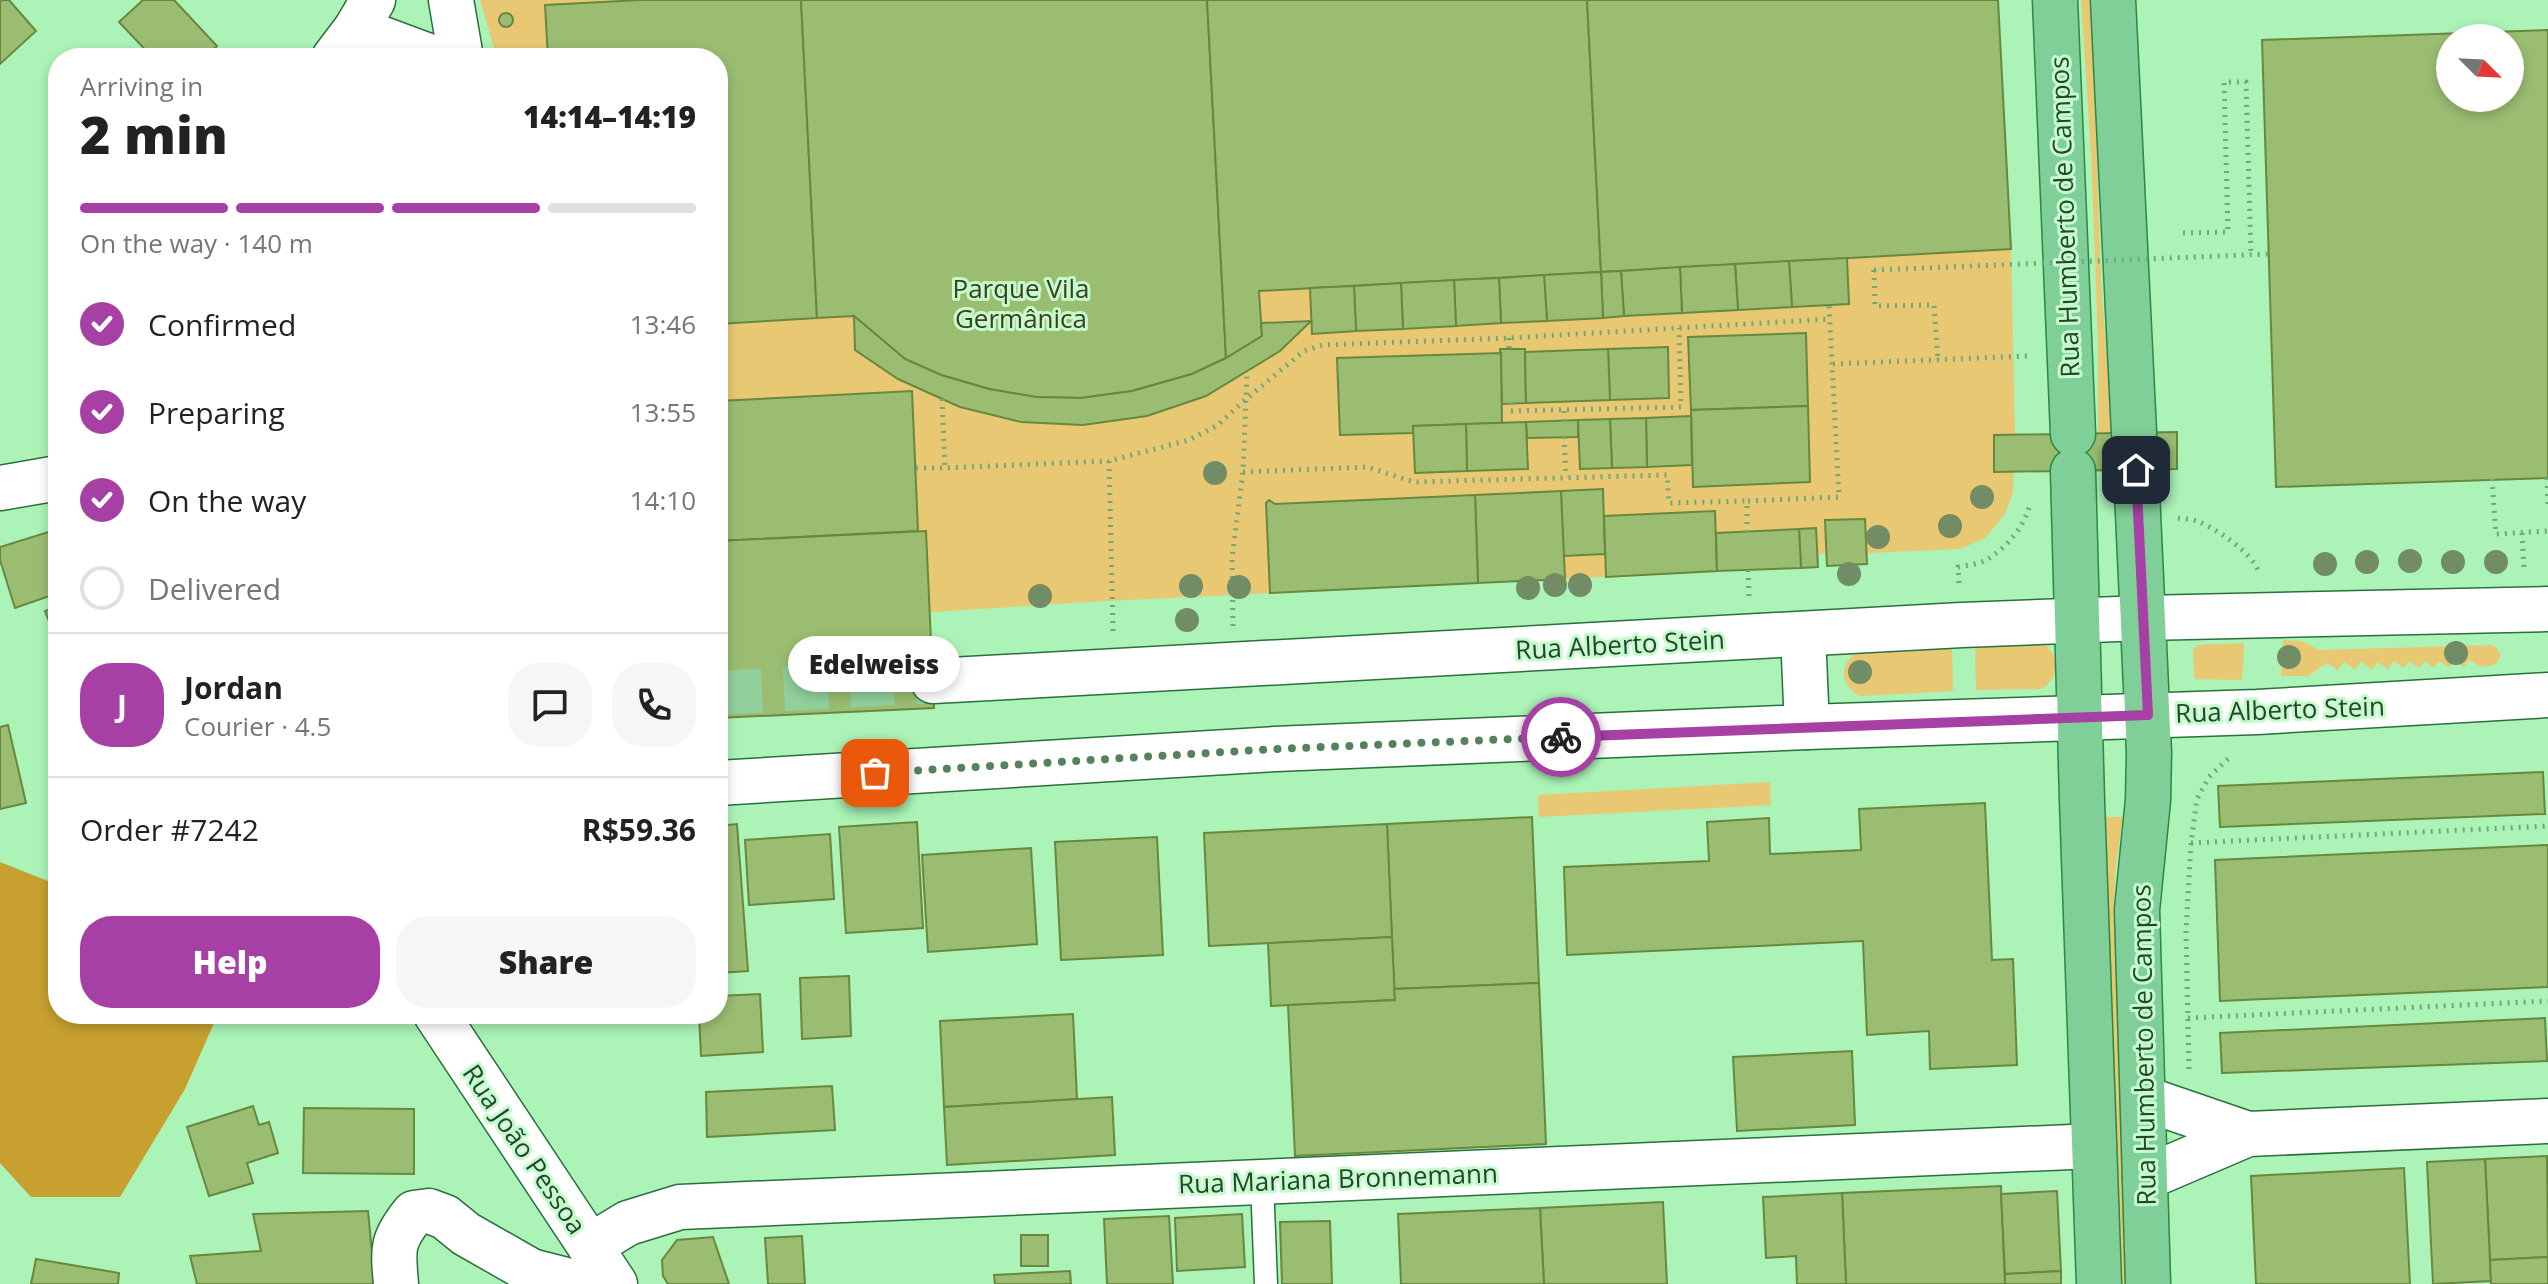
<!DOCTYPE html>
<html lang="en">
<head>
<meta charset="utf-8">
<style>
  body { margin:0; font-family:"Open Sans",sans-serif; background:#f6f6f6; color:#222; height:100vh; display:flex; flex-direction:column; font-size:30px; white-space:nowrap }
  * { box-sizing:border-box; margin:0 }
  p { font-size:26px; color:#767676 }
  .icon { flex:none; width:44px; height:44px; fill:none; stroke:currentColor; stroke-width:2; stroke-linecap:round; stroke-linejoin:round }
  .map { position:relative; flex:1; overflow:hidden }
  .sheet { position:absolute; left:48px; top:48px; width:680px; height:976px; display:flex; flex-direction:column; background:#fff; border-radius:32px; box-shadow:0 4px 12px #0003 }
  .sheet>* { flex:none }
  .needle { width:52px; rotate:114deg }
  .fabs { position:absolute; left:2436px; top:24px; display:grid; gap:16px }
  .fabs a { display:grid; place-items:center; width:88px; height:88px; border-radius:50%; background:#fff; box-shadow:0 4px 12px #0003; font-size:40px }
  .pin { position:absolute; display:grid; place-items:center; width:68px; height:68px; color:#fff; margin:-34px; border-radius:16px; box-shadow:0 4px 12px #0006 }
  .courier { position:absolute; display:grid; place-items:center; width:80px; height:80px; margin:-40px; border:6px solid #a740a4; border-radius:50%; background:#fff; color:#222; box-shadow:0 2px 10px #0007 }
  .bubble { position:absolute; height:56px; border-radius:28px; background:#fff; box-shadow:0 4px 12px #0003; font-size:26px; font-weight:800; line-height:56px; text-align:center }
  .summary em { font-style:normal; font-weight:800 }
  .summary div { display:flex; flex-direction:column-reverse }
  .summary { display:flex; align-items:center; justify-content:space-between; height:136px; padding:0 32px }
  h1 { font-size:52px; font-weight:800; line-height:60px }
  .bar { display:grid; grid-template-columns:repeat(4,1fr); gap:12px 8px; align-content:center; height:96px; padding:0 32px }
  .bar i { height:10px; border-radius:6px; background:#e0e0e0 }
  .bar .active { background:#a740a4 }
  .bar p { grid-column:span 4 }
  .line { display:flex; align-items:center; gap:20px; padding:0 32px; border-top:2px solid #e0e0e0 }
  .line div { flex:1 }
  .round { display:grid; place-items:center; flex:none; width:84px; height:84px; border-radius:32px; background:#f6f6f6 }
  ol { padding:0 32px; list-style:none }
  li { display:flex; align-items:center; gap:24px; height:88px }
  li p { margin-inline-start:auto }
  li .icon { padding:8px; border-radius:50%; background:#a740a4; color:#fff; stroke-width:4 }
  li:last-child { color:#767676 }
  li i { width:44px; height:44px; border:4px solid #e0e0e0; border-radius:50% }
  .primary-button { display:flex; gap:16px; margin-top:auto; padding:16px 32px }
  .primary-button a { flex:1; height:92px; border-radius:32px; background:#a740a4; color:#fff; font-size:32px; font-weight:800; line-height:92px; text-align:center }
  .primary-button a+a { background:#f6f6f6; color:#222 }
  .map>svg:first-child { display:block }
  .green { fill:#e8c873 }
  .forest { fill:#c7a02f }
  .building { fill:#9abd72; stroke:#68883e; stroke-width:2; fill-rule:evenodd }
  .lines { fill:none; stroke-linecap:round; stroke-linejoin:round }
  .tertiary-tunnel { stroke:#91d09b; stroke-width:44; stroke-dasharray:44 22; stroke-linecap:butt }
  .service-casing { stroke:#2a703c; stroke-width:25 }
  .minor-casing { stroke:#2a703c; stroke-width:47 }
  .tertiary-casing { stroke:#2a703c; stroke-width:47 }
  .secondary-casing { stroke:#2a703c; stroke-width:47 }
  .primary-casing { stroke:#2a8845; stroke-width:47 }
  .path { stroke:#72a77b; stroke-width:5; stroke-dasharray:2 6; stroke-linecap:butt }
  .service { stroke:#fff; stroke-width:22 }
  .minor { stroke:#fff; stroke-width:44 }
  .tertiary { stroke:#fff; stroke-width:44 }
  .secondary { stroke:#fff; stroke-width:44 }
  .primary { stroke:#80ce98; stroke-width:44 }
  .path-bridge { stroke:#72a77b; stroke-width:5; stroke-dasharray:2 6; stroke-linecap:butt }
  .tree { fill:#728d65 }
  .done { stroke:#55815d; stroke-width:8; stroke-dasharray:0 14.4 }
  .route { stroke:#a740a4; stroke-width:10 }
  .labels { text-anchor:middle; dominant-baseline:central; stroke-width:6; stroke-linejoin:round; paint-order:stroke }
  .street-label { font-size:26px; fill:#27442c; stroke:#c4fdcc }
  .park-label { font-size:26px; fill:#433a22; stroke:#c4fdcc }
</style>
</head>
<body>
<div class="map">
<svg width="2548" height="1284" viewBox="0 0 2548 1284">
  <rect width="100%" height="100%" fill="#abf3b7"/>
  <g class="green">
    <path d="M480,0H1998L2011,249L2015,434L2013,492L2005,514L1985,538L1960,549L1867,553V564L1827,566L1825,553L1748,570L1087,602L718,626V58H497Z"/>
    <path d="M2081,0H2095C2098,144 2095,290 2116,433H2098V343L2091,153Z"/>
    <path d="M2283,640L2302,641L2319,650L2491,645L2496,647L2501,655L2496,664C2484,668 2480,667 2469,660L2464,667L2454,660L2449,667L2439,661L2434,668L2425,661L2419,668L2409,661L2404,668L2394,661L2388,669L2378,662L2372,670L2361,661L2355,670L2344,662L2338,670L2327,663L2308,676H2281Z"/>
    <path d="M2039,642C2062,652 2061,678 2041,689L1976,690L1975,645Z"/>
    <path d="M2244,643L2242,680L2197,679L2194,677L2193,650L2197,645Z"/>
    <path d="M1952,647L1953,691L1860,696C1838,685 1839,660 1861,651Z"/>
    <path d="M1770,782L1771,805L1539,817L1538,795Z"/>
    <path d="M2102,817H2123L2115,872L2114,912L2127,1284H2118Z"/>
  </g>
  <path class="forest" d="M0,862L58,885V1014H218L185,1089L120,1197H31L0,1163Z"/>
  <g class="building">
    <path d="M2,0H9L36,31L0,64V2Z"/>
    <path d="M143,0H174L217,46L205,58H153L119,22Z"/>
    <path d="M641,0H801L817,318L718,324V58H548L545,5Z"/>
    <path d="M801,0H1207L1226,358L1192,374L1132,391L1081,398L1036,397L989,389L941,375L905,359L854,316L817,318Z"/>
    <path d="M1207,0H1587L1601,272L1259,291L1262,336L1226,358Z"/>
    <path d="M1587,0H1998L2011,249L1601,272Z"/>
    <circle cx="506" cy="20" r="7"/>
    <path d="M2548,30V478L2276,487L2262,40ZM2450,38H2510V98H2450Z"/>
    <path d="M1847,258L1849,304L1792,307L1789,261Z"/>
    <path d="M1789,261L1792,307L1738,310L1735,264Z"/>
    <path d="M1735,264L1738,310L1682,313L1680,267Z"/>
    <path d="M1680,267L1682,313L1624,316L1621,271Z"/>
    <path d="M1621,271L1624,316L1603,318L1601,272Z"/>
    <path d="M1601,272L1603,318L1547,321L1544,275Z"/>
    <path d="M1544,275L1547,321L1501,323L1499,278Z"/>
    <path d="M1499,278L1501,323L1456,326L1454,280Z"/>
    <path d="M1454,280L1456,326L1403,329L1401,283Z"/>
    <path d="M1401,283L1403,329L1356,331L1354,286Z"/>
    <path d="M1354,286L1356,331L1312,334L1310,288Z"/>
    <path d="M854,316L905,359L941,375L989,389L1036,397L1081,398L1132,391L1192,374L1226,358L1262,336L1261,323L1311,321L1280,351L1206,396L1147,416L1083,425L1021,422L960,407L898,379L855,350Z"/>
    <path d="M1806,333L1808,406L1691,410L1688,337Z"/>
    <path d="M1668,347L1669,398L1610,400L1608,349Z"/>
    <path d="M1500,349H1525L1526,403L1502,404Z"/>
    <path d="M1608,349L1610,400L1526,403L1525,352Z"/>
    <path d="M1501,353L1502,423L1413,426V433L1340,435L1337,358Z"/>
    <path d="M912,391L918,531L718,541V401Z"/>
    <path d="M1808,406L1810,482L1693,487L1691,410Z"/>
    <path d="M1691,416L1692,465L1647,467L1646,418Z"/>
    <path d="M1646,418L1647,467L1612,468L1610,419Z"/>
    <path d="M1610,419L1612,468L1580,469L1578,420Z"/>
    <path d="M1578,420V437L1527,438L1526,422Z"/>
    <path d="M1526,422L1528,469L1467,471L1466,424Z"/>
    <path d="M1466,424L1467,471L1415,473L1413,426Z"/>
    <path d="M2177,432V469L1994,472V435Z"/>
    <path d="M1603,489L1605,554L1563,556L1561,491Z"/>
    <path d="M1561,491L1565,579L1478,583L1475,495Z"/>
    <path d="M1475,495L1478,583L1270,593L1266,503L1269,500L1275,504Z"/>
    <path d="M1715,511L1717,571L1606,577L1604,516Z"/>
    <path d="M1865,519L1867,564L1827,566L1825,520Z"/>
    <path d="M1816,528L1818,567L1801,568L1799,529Z"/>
    <path d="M58,529V593L15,608L0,560V547Z"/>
    <path d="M1799,529L1801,568L1717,571L1716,533Z"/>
    <path d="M926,531L934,708L718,718V541Z"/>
    <path d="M58,606V644L45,611Z"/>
    <path d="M8,725L26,803L0,809V727Z"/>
    <path d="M2543,772L2545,814L2220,827L2218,786Z"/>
    <path d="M1985,803L1992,960L2013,959L2017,1065L1930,1069L1929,1031L1867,1035L1863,941L1567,955L1564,867L1709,861L1707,822L1769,818L1770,854L1861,850L1859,809Z"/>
    <path d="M1532,817L1539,983L1394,989L1387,824Z"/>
    <path d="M917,822L923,928L846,933L839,827Z"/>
    <path d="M737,824L748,971L718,973V826Z"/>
    <path d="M1387,824L1392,937L1209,946L1204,833Z"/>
    <path d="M830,834L834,899L749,905L745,840Z"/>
    <path d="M1157,837L1163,955L1061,960L1055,842Z"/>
    <path d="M2548,845V987L2220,1001L2215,860Z"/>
    <path d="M1031,848L1037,944L928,952L922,855Z"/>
    <path d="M1392,937L1395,1000L1271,1006L1268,943Z"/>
    <path d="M849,976L851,1036L802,1039L800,978Z"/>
    <path d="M1539,983L1546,1144L1295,1156L1288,1005L1395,1000L1394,989Z"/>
    <path d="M760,994L763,1052L701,1056L699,1014H718V996Z"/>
    <path d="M1073,1014L1077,1099L944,1107L940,1021Z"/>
    <path d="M2545,1018L2547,1061L2222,1073L2220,1033Z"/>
    <path d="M1852,1051L1855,1125L1737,1131L1733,1057Z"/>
    <path d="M832,1086L835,1130L707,1137L706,1092Z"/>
    <path d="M1112,1097L1115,1155L947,1165L944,1107Z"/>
    <path d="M253,1106L259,1125L269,1122L278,1153L247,1163L253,1183L209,1196L187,1127Z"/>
    <path d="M304,1108L414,1109V1174L303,1173Z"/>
    <path d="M2547,1156L2548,1257L2490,1260L2485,1159Z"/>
    <path d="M2485,1159L2491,1281L2433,1284L2427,1162Z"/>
    <path d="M2404,1168L2410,1284H2256L2251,1176Z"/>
    <path d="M2001,1186L2005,1284H1846L1842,1193Z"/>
    <path d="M2057,1191L2061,1271L2005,1274L2001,1194Z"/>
    <path d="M1842,1193L1846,1284H1797L1796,1256L1766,1258L1763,1197Z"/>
    <path d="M1663,1202L1667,1284H1544L1540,1208Z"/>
    <path d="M1540,1208L1544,1284H1401L1398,1214Z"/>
    <path d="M368,1211L375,1284H197L190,1256L261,1251L253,1214Z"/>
    <path d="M1242,1214L1245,1267L1177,1271L1175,1218Z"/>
    <path d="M1169,1216L1173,1284H1107L1104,1219Z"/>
    <path d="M1330,1221L1332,1284H1282L1280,1222Z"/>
    <rect x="1021" y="1235" width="27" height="31"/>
    <path d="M802,1236L805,1284H768L765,1238Z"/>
    <path d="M713,1237L729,1284H668L663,1276L662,1260L677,1240Z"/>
    <path d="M2548,1257V1284H2491L2490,1260Z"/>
    <path d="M36,1259L119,1273L118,1284H31Z"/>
    <path d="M1070,1271L1071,1284H995L994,1275Z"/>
    <path d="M2061,1271V1284H2005V1274Z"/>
  </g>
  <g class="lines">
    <path class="tertiary-tunnel" d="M718,693L933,681"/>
    <g class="service-casing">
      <path id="service" d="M1262,1182L1266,1284"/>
    </g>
    <g class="minor-casing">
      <g id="minor">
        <path d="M0,488L58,478"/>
        <path d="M2143,1098L2248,1134"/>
        <path d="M2145,1178L2248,1134L2548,1121"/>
        <path d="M590,1246L628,1223L680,1207L2094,1146"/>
        <path d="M396,1284C393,1249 391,1241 414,1213L429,1211L445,1217L466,1234L531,1271L570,1281L594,1284"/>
      </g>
    </g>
    <g class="tertiary-casing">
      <g id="tertiary">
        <path d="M451,0L461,58"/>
        <path d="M356,29L434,58"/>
        <path d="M1803,634L1807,727"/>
        <path d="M933,681L1962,625L2144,618L2548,609"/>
        <path d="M718,783L1275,749L1807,727L2257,712L2548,695"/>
      </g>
    </g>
    <g class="secondary-casing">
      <g id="secondary">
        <path d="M334,58L356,29L373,0"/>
        <path d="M436,1014L615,1284"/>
      </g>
    </g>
    <g class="primary-casing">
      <g id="primary">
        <path d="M2055,0L2073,434"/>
        <path d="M2113,0L2134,433"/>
        <path d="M2136,470L2149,753L2148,800L2137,910L2148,1284"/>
        <path d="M2073,471L2082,801L2099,1284"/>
      </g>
    </g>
    <g class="path">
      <path d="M503,58L515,55L516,58"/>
      <path d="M2183,233L2228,232L2224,82H2246L2251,255"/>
      <path d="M1874,270L1875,306L1934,305L1938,359"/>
      <path d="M1509,338V349"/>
      <path d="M1833,364L2027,356"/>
      <path d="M718,373L724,400"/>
      <path d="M942,399L945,468L1109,461"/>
      <path d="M1511,403V411L1681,407L1679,328"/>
      <path d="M1564,421V409"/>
      <path d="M1564,437L1566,477"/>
      <path d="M916,468H945"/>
      <path d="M1243,472L1367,467L1414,482L1667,475L1669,503L1747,501"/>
      <path d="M2547,478L2548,505"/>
      <path d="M2492,479L2496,534L2548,531"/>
      <path d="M2178,518C2184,519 2192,519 2197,521C2216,528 2254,554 2259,573"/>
      <path d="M1747,532V501L1839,497L1829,305"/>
      <path d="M2522,533L2524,568"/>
      <path d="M1748,570L1749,596"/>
      <path d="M1959,583L1958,567C1967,565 1980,564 1988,559C2008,546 2024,527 2030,504"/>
      <path d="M1233,626L1232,558L1243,472L1246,399L1304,351L1322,345L1509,338L1830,319"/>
      <path d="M1113,631L1109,461L1189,440L1218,425L1246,399L1247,372"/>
      <path d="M2191,843L2548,826"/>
      <path d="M2188,1018L2548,1001"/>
      <path d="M2189,1069L2186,932L2191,843L2197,799L2209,777L2231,756"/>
    </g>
    <use href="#service" class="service"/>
    <use href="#minor" class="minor"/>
    <use href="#tertiary" class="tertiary"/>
    <use href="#secondary" class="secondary"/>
    <use href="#primary" class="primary"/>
    <path class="path-bridge" d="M1874,270L2269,254"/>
  </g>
  <g class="tree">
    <circle cx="1215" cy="473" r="12"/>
    <circle cx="1982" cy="497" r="12"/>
    <circle cx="1950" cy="526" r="12"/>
    <circle cx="1878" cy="537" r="12"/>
    <circle cx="2410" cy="561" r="12"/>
    <circle cx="2367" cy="562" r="12"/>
    <circle cx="2453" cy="562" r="12"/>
    <circle cx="2496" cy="562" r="12"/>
    <circle cx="2325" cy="564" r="12"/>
    <circle cx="1849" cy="574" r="12"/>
    <circle cx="1555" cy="585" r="12"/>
    <circle cx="1580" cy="585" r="12"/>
    <circle cx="1191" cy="586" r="12"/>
    <circle cx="1239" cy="587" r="12"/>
    <circle cx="1528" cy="588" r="12"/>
    <circle cx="1040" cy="596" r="12"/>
    <circle cx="1187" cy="620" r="12"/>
    <circle cx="2456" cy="653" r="12"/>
    <circle cx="2289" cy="657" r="12"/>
    <circle cx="1860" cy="672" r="12"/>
  </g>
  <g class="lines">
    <path class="done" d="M875,773L1275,749L1561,737"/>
    <path class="route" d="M1561,737L2148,715L2136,470"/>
  </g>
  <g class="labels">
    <g class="street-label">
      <text transform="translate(2064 217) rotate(-92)">Rua Humberto de Campos</text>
      <text transform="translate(1620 644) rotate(-3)">Rua Alberto Stein</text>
      <text transform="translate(2280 709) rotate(-2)">Rua Alberto Stein</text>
      <text transform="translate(2143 1045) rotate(-91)">Rua Humberto de Campos</text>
      <text transform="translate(525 1149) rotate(56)">Rua João Pessoa</text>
      <text transform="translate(1338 1178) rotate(-2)">Rua Mariana Bronnemann</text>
    </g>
    <g class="park-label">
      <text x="1021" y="288">Parque Vila<tspan x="1021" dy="30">Germânica</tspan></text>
    </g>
  </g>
</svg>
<div class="fabs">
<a><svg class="needle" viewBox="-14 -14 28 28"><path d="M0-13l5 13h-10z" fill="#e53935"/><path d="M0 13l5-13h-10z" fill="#767676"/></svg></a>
</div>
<div class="pin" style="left:875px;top:773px;background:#ea580c"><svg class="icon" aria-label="bag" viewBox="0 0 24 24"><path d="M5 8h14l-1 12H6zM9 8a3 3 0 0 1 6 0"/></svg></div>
<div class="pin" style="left:2136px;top:470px;background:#1f2937"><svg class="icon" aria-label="home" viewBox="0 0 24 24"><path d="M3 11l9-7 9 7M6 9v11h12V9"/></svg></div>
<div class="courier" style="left:1561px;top:737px"><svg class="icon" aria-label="bike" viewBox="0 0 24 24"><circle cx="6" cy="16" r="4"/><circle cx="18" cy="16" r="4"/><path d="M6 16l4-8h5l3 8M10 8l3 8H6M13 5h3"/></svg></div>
<div class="bubble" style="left:788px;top:636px;width:172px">Edelweiss</div>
<section class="sheet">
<div class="summary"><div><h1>2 min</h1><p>Arriving in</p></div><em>14:14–14:19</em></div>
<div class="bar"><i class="active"></i><i class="active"></i><i class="active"></i><i></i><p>On the way · 140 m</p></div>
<ol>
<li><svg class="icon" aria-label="check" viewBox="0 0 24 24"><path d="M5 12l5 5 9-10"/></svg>Confirmed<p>13:46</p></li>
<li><svg class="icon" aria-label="check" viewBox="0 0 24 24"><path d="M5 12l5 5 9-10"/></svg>Preparing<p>13:55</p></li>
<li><svg class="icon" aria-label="check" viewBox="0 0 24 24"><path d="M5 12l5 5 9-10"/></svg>On the way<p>14:10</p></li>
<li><i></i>Delivered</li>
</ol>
<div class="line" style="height:144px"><b class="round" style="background:#a740a4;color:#fff">J</b><div><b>Jordan</b><p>Courier · 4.5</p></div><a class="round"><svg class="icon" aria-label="chat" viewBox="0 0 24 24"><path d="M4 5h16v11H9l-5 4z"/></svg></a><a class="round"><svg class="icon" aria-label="phone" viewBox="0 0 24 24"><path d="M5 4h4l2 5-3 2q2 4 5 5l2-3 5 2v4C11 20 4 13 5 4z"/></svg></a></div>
<div class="line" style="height:104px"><div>Order #7242</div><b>R$59.36</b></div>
<div class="primary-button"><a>Help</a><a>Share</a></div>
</section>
</div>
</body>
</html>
